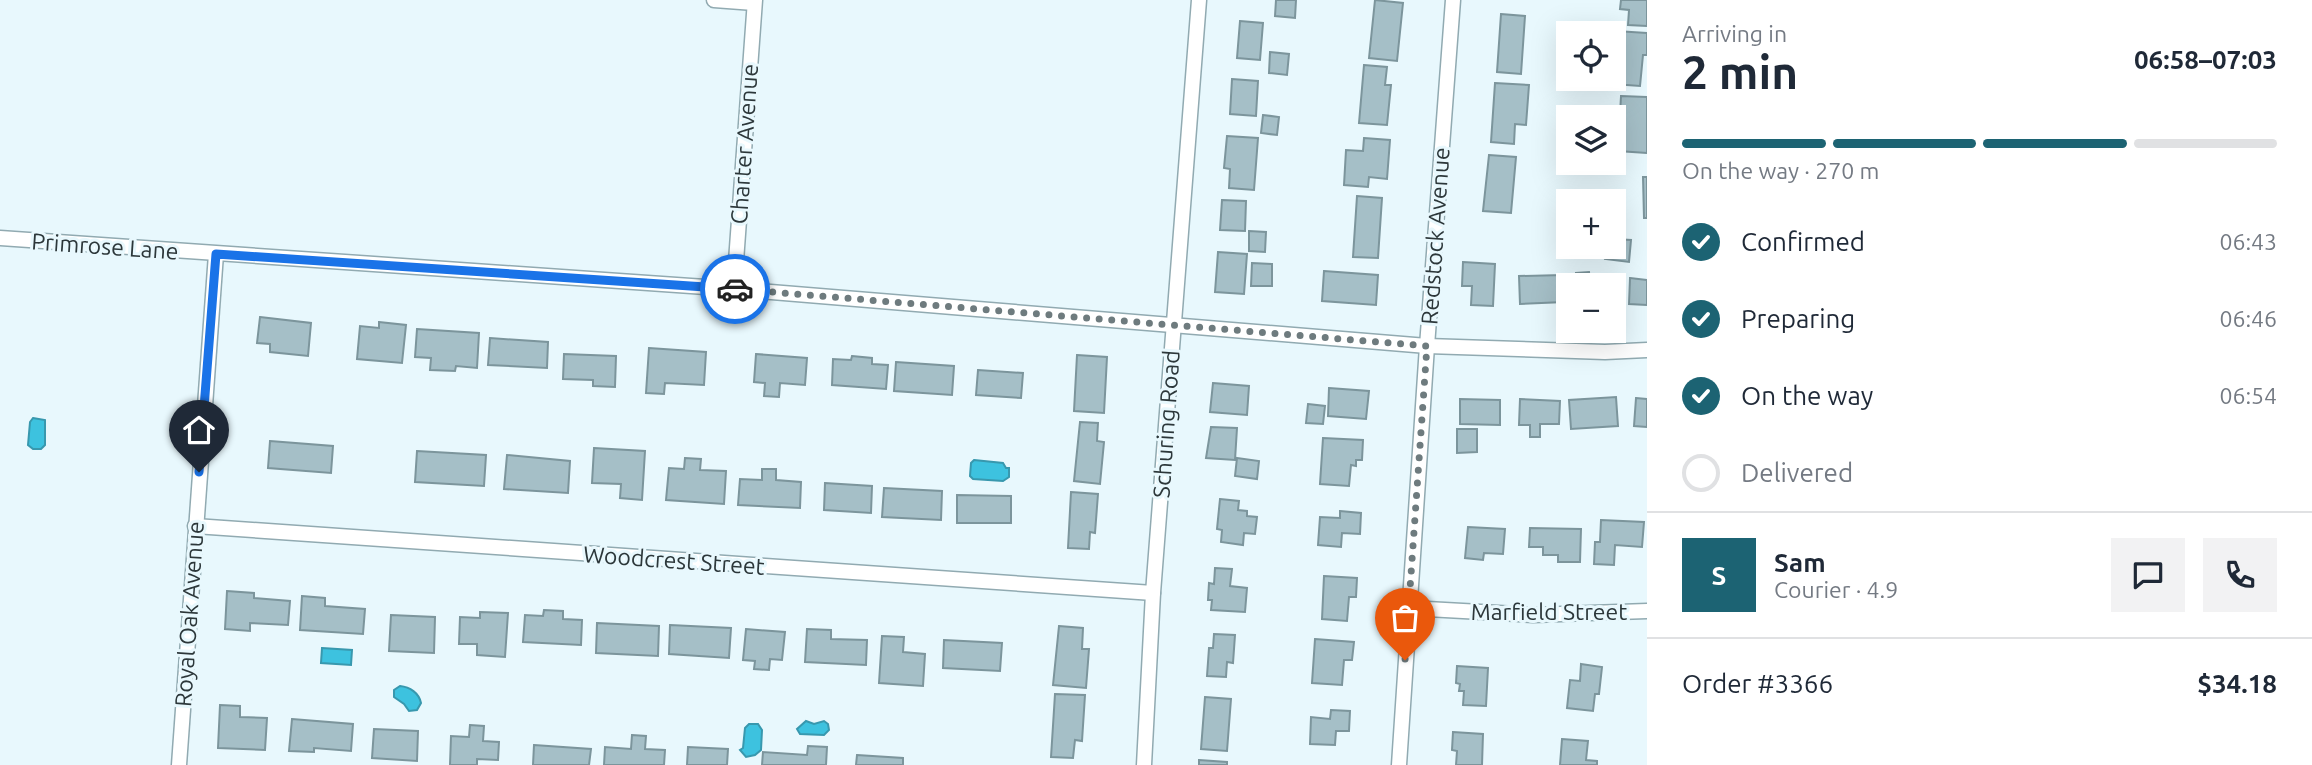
<!DOCTYPE html>
<html lang="en">
<head>
<meta charset="utf-8">
<style>
  body { margin:0; font-family:Ubuntu,sans-serif; background:#f2f2f3; color:#1f2937; height:100vh; display:flex; flex-direction:column; font-size:26px; white-space:nowrap }
  * { box-sizing:border-box; margin:0 }
  p { font-size:23px; color:#747a83 }
  .icon { flex:none; width:38px; height:38px; fill:none; stroke:currentColor; stroke-width:2; stroke-linecap:round; stroke-linejoin:round }
  .map { position:relative; flex:1; overflow:hidden }
  .details { display:flex; flex-direction:column; background:#fff; width:665px }
  .details>* { flex:none }
  .tools { position:absolute; left:1556px; top:21px; display:grid; gap:14px }
  .tools a { display:grid; place-items:center; width:70px; height:70px; border-radius:0px; background:#fff; box-shadow:0 7px 28px #0002; font-size:35px }
  .pin { position:absolute; display:grid; place-items:center; width:60px; height:60px; color:#fff; margin:-72px -30px; border-radius:50% 50% 50% 0; rotate:-45deg; box-shadow:0 0 7px #0007 }
  .pin .icon { rotate:45deg }
  .courier { position:absolute; display:grid; place-items:center; width:70px; height:70px; margin:-35px; border:5px solid #1a73e8; border-radius:50%; background:#fff; color:#222; box-shadow:0 2px 9px #0007 }
  .head em { font-style:normal; font-weight:700 }
  .head div { display:flex; flex-direction:column-reverse }
  .head { display:flex; align-items:center; justify-content:space-between; height:119px; padding:0 35px }
  h1 { font-size:46px; font-weight:700; line-height:52px }
  .bar { display:grid; grid-template-columns:repeat(4,1fr); gap:10px 7px; align-content:center; height:84px; padding:0 35px }
  .bar i { height:9px; border-radius:5px; background:#e0e1e3 }
  .bar .current { background:#1c6373 }
  .bar p { grid-column:span 4 }
  .line { display:flex; align-items:center; gap:18px; padding:0 35px; border-top:2px solid #e0e1e3 }
  .line div { flex:1 }
  .round { display:grid; place-items:center; flex:none; width:74px; height:74px; border-radius:0px; background:#f2f2f3 }
  ol { padding:0 35px; list-style:none }
  li { display:flex; align-items:center; gap:21px; height:77px }
  li p { margin-inline-start:auto }
  li .icon { padding:7px; border-radius:50%; background:#1c6373; color:#fff; stroke-width:4 }
  li:last-child { color:#747a83 }
  li i { width:38px; height:38px; border:4px solid #e0e1e3; border-radius:50% }
  main { display:flex; flex:1; min-height:0 }
  .map>svg:first-child { display:block }
  .water { fill:#3dc2df; stroke:#3898ae; stroke-width:2 }
  .building { fill:#a5bfc7; stroke:#7c959c; stroke-width:2 }
  .lines { fill:none; stroke-linecap:round; stroke-linejoin:round }
  .minor-casing { stroke:#91aab1; stroke-width:17 }
  .minor { stroke:#fff; stroke-width:14 }
  .done { stroke:#6e7b7e; stroke-width:7; stroke-dasharray:0 12.6 }
  .route { stroke:#1a73e8; stroke-width:9 }
  .labels { text-anchor:middle; dominant-baseline:central; stroke-width:6; stroke-linejoin:round; paint-order:stroke }
  .street-label { font-size:23px; fill:#2c373a; stroke:#e8f8fd }
</style>
</head>
<body>
<main>
<div class="map">
<svg width="1647" height="765" viewBox="0 0 1647 765">
  <rect width="100%" height="100%" fill="#e8f8fd"/>
  <g class="water">
    <path d="M33,418L45,420V445L41,449H33L28,445L30,422Z"/>
    <path d="M974,460L1003,463L1006,468H1009V477L1003,481L973,479L970,476L971,463Z"/>
    <path d="M322,648L352,650L351,665L321,663Z"/>
    <path d="M400,686C410,687 419,693 421,703L417,710L409,711L404,704L394,697V690Z"/>
    <path d="M806,721L814,724L824,721L828,724L829,730L824,735L800,734L797,729Z"/>
    <path d="M749,724H758L762,730L761,750L755,755L746,757L740,750L743,748L745,728Z"/>
  </g>
  <g class="building">
    <path d="M1276,0H1296L1295,18L1275,16Z"/>
    <path d="M1375,0L1403,3L1397,61L1369,58Z"/>
    <path d="M1621,0H1647V26L1628,25L1629,10L1620,9Z"/>
    <path d="M1501,14L1525,16L1521,74L1497,72Z"/>
    <path d="M1240,21L1263,23L1260,60L1237,58Z"/>
    <path d="M1616,31L1647,33V55H1643L1640,86L1613,84Z"/>
    <path d="M1270,52L1289,54L1287,75L1269,73Z"/>
    <path d="M1364,65L1387,67L1385,85H1391L1387,125L1359,123Z"/>
    <path d="M1232,79L1258,81L1256,116L1230,114Z"/>
    <path d="M1495,83L1529,85L1526,125L1515,124L1514,144L1491,142Z"/>
    <path d="M1621,96L1647,97V153L1618,151Z"/>
    <path d="M1263,115L1279,117L1277,135L1261,133Z"/>
    <path d="M1227,136L1258,138L1254,190L1229,188L1230,169L1224,168Z"/>
    <path d="M1364,138L1390,140L1387,179L1369,177L1368,187L1344,185L1346,150L1363,151Z"/>
    <path d="M1489,155L1516,157L1511,213L1483,211Z"/>
    <path d="M1643,177H1647V218H1644Z"/>
    <path d="M1357,196L1382,198L1378,258L1353,257Z"/>
    <path d="M1222,200L1246,201L1245,231L1220,230Z"/>
    <path d="M1249,231L1266,232L1265,252L1249,251Z"/>
    <path d="M1614,239L1631,240L1629,262L1605,259L1606,247H1614Z"/>
    <path d="M1218,252L1247,254L1244,294L1215,292Z"/>
    <path d="M1463,262L1495,264L1493,306L1471,305L1472,286H1462Z"/>
    <path d="M1252,263L1272,264V286H1251Z"/>
    <path d="M1324,271L1378,275L1376,305L1322,301Z"/>
    <path d="M1589,272L1590,280H1614L1615,307L1614,285H1576V273Z"/>
    <path d="M1563,275L1564,302L1520,304L1519,276Z"/>
    <path d="M1630,278L1647,280V305L1629,304Z"/>
    <path d="M260,317L311,323L308,356L270,352V344L257,343Z"/>
    <path d="M379,322L406,325L402,363L357,359L360,326L379,328Z"/>
    <path d="M417,329L479,333L477,368L456,366L455,371L430,370L431,358L415,357Z"/>
    <path d="M490,338L548,342L547,368L488,365Z"/>
    <path d="M649,348L706,352L704,385L665,383L664,394L646,393Z"/>
    <path d="M564,354L616,356L615,387L593,386V380L563,379Z"/>
    <path d="M756,354L807,358L805,385L780,383L779,397L764,396L765,383L754,382Z"/>
    <path d="M1077,355L1107,357L1104,413L1074,411Z"/>
    <path d="M852,356L872,358V364L888,365L886,389L832,385L833,359L851,360Z"/>
    <path d="M896,362L954,366L952,395L894,391Z"/>
    <path d="M978,370L1023,373L1021,398L976,395Z"/>
    <path d="M1213,383L1249,386L1247,415L1210,412Z"/>
    <path d="M1329,388L1369,391L1366,419L1328,416Z"/>
    <path d="M1616,397L1618,426L1571,429L1569,400Z"/>
    <path d="M1636,398L1647,399V427L1634,426Z"/>
    <path d="M1460,399L1500,400V425L1460,424Z"/>
    <path d="M1520,399L1560,401L1559,424H1540V437H1530V425H1519Z"/>
    <path d="M1308,404L1325,406L1323,424L1306,423Z"/>
    <path d="M1080,422L1098,423L1097,441L1104,442L1100,484L1074,481Z"/>
    <path d="M1211,427L1237,428L1235,460L1206,458Z"/>
    <path d="M1457,429H1477V452L1457,453Z"/>
    <path d="M1323,438L1363,440L1362,460H1356V466L1351,465L1349,486L1320,484Z"/>
    <path d="M270,441L333,446L331,473L268,468Z"/>
    <path d="M594,448L645,451L642,500L620,498L621,484L592,483Z"/>
    <path d="M417,451L486,455L484,486L415,482Z"/>
    <path d="M507,455L570,461L568,493L504,489Z"/>
    <path d="M685,458L701,459L700,470L726,471L724,504L666,500L669,468L684,469Z"/>
    <path d="M1237,458L1259,461L1257,479L1235,476Z"/>
    <path d="M762,469H776V480L801,482L800,508L738,505L740,479L762,480Z"/>
    <path d="M825,483L872,486L871,513L824,510Z"/>
    <path d="M884,488L942,491L941,520L882,517Z"/>
    <path d="M1071,492L1098,494L1095,533L1090,532L1089,549L1068,548Z"/>
    <path d="M957,495L1011,496V523H957Z"/>
    <path d="M1220,499L1239,501L1238,510L1247,511V516L1257,517L1255,534L1244,533L1243,545L1221,542L1222,530L1217,529Z"/>
    <path d="M1340,511L1361,513L1360,534L1342,533L1341,547L1318,545L1320,517L1340,518Z"/>
    <path d="M1601,520L1644,522L1642,547L1615,545L1614,565L1594,564L1595,542H1600Z"/>
    <path d="M1468,527L1505,529L1503,554L1484,553L1483,560L1465,558Z"/>
    <path d="M1530,528L1581,529L1580,562H1558V555H1543V547H1529Z"/>
    <path d="M1215,568L1232,569L1230,586L1247,588L1245,612L1211,610L1212,600H1208L1209,583L1214,584Z"/>
    <path d="M1324,576L1357,578L1356,597H1349L1347,621L1322,619Z"/>
    <path d="M227,591L254,593V598L290,601L288,625L250,623V631L225,629Z"/>
    <path d="M302,596L325,598V606L365,609L363,634L300,630Z"/>
    <path d="M544,610L563,611V619L582,620L581,645L523,642L525,615L543,616Z"/>
    <path d="M480,612L508,613L505,657L477,655V644H459L460,617L480,618Z"/>
    <path d="M391,615L435,617L434,653L389,651Z"/>
    <path d="M597,623L659,626L658,656L596,653Z"/>
    <path d="M670,625L731,628L729,658L669,654Z"/>
    <path d="M1059,626L1083,628L1082,649H1089L1086,688L1053,685Z"/>
    <path d="M746,629L785,632L782,660L770,659L769,670L754,669L755,661L743,660Z"/>
    <path d="M807,629L831,630V639L867,640L866,665L805,662Z"/>
    <path d="M1214,634L1235,635L1233,663L1227,662L1226,677L1207,676L1209,648H1213Z"/>
    <path d="M882,636L904,637L903,652L925,654L923,686L879,683Z"/>
    <path d="M1315,639L1354,642L1352,660H1344L1342,685L1312,683Z"/>
    <path d="M944,640L1002,643L1000,671L943,668Z"/>
    <path d="M1581,664L1602,667L1599,694H1595L1593,711L1567,708L1570,680L1580,681Z"/>
    <path d="M1457,666L1488,668L1486,706L1463,705L1464,691H1459L1460,684L1456,683Z"/>
    <path d="M1055,694L1085,695L1082,741L1075,740L1073,758L1051,757Z"/>
    <path d="M1205,697L1231,699L1227,751L1201,749Z"/>
    <path d="M220,705L240,706V717L267,718L265,750L218,748Z"/>
    <path d="M1331,710L1350,711L1349,731H1336L1335,745L1310,744L1311,717L1330,719Z"/>
    <path d="M292,719L353,724L351,751L314,748V752L289,751Z"/>
    <path d="M470,725L484,726L483,741L499,742L498,760L477,759V765H450L451,736L469,737Z"/>
    <path d="M374,729L418,731L417,761L372,758Z"/>
    <path d="M1453,732L1483,734L1482,765H1456L1457,751L1452,750Z"/>
    <path d="M632,735L646,736L645,749L665,750L664,765H604L605,747L631,749Z"/>
    <path d="M1562,739L1588,741L1586,760L1597,761V765H1560Z"/>
    <path d="M534,745L591,749L589,765H533Z"/>
    <path d="M808,746L827,747L826,765H762L763,752L807,755Z"/>
    <path d="M688,747L728,749L727,765H687Z"/>
    <path d="M857,755L903,758V765H856Z"/>
    <path d="M1199,760L1227,762V765H1199Z"/>
  </g>
  <g class="lines">
    <g class="minor-casing">
      <g id="minor">
        <path d="M714,0L754,3"/>
        <path d="M0,238L734,289L1427,346L1605,352L1647,350"/>
        <path d="M734,289L755,0"/>
        <path d="M195,526L1153,593"/>
        <path d="M1409,608L1533,615L1647,611"/>
        <path d="M179,765L216,254"/>
        <path d="M1144,765L1153,593L1199,0"/>
        <path d="M1399,765L1427,346L1453,0"/>
      </g>
    </g>
    <use href="#minor" class="minor"/>
  </g>
  <g class="lines">
    <path class="done" d="M735,289L1427,346L1405,660"/>
    <path class="route" d="M199,472L216,254L735,289"/>
  </g>
  <g class="labels">
    <g class="street-label">
      <text transform="translate(744 144) rotate(-86)">Charter Avenue</text>
      <text transform="translate(1435 236) rotate(-86)">Redstock Avenue</text>
      <text transform="translate(105 246) rotate(4)">Primrose Lane</text>
      <text transform="translate(1166 424) rotate(-86)">Schuring Road</text>
      <text transform="translate(674 560) rotate(4)">Woodcrest Street</text>
      <text x="1549" y="611">Marfield Street</text>
      <text transform="translate(189 614) rotate(-86)">Royal Oak Avenue</text>
    </g>
  </g>
</svg>
<div class="tools">
<a><svg class="icon" aria-label="locate" viewBox="0 0 24 24"><circle cx="12" cy="12" r="6"/><path d="M12 2v4M12 18v4M2 12h4M18 12h4"/></svg></a>
<a><svg class="icon" aria-label="layers" viewBox="0 0 24 24"><path d="M12 4l9 5-9 5-9-5zM3 14l9 5 9-5"/></svg></a>
<a>+</a>
<a>−</a>
</div>
<div class="pin" style="left:1405px;top:660px;background:#ea580c"><svg class="icon" aria-label="bag" viewBox="0 0 24 24"><path d="M5 8h14l-1 12H6zM9 8a3 3 0 0 1 6 0"/></svg></div>
<div class="pin" style="left:199px;top:472px;background:#1f2937"><svg class="icon" aria-label="home" viewBox="0 0 24 24"><path d="M3 11l9-7 9 7M6 9v11h12V9"/></svg></div>
<div class="courier" style="left:735px;top:289px"><svg class="icon" aria-label="car" viewBox="0 0 24 24"><path d="M5 17H2v-5l4-1 3-4h7l3 4 3 1v5h-3M9 17h6M6 11h13"/><circle cx="7" cy="17" r="2"/><circle cx="17" cy="17" r="2"/></svg></div>
</div>
<section class="details">
<div class="head"><div><h1>2 min</h1><p>Arriving in</p></div><em>06:58–07:03</em></div>
<div class="bar"><i class="current"></i><i class="current"></i><i class="current"></i><i></i><p>On the way · 270 m</p></div>
<ol>
<li><svg class="icon" aria-label="check" viewBox="0 0 24 24"><path d="M5 12l5 5 9-10"/></svg>Confirmed<p>06:43</p></li>
<li><svg class="icon" aria-label="check" viewBox="0 0 24 24"><path d="M5 12l5 5 9-10"/></svg>Preparing<p>06:46</p></li>
<li><svg class="icon" aria-label="check" viewBox="0 0 24 24"><path d="M5 12l5 5 9-10"/></svg>On the way<p>06:54</p></li>
<li><i></i>Delivered</li>
</ol>
<div class="line" style="height:126px"><b class="round" style="background:#1c6373;color:#fff">S</b><div><b>Sam</b><p>Courier · 4.9</p></div><a class="round"><svg class="icon" aria-label="chat" viewBox="0 0 24 24"><path d="M4 5h16v11H9l-5 4z"/></svg></a><a class="round"><svg class="icon" aria-label="phone" viewBox="0 0 24 24"><path d="M5 4h4l2 5-3 2q2 4 5 5l2-3 5 2v4C11 20 4 13 5 4z"/></svg></a></div>
<div class="line" style="height:91px"><div>Order #3366</div><b>$34.18</b></div>
</section>
</main>
</body>
</html>
